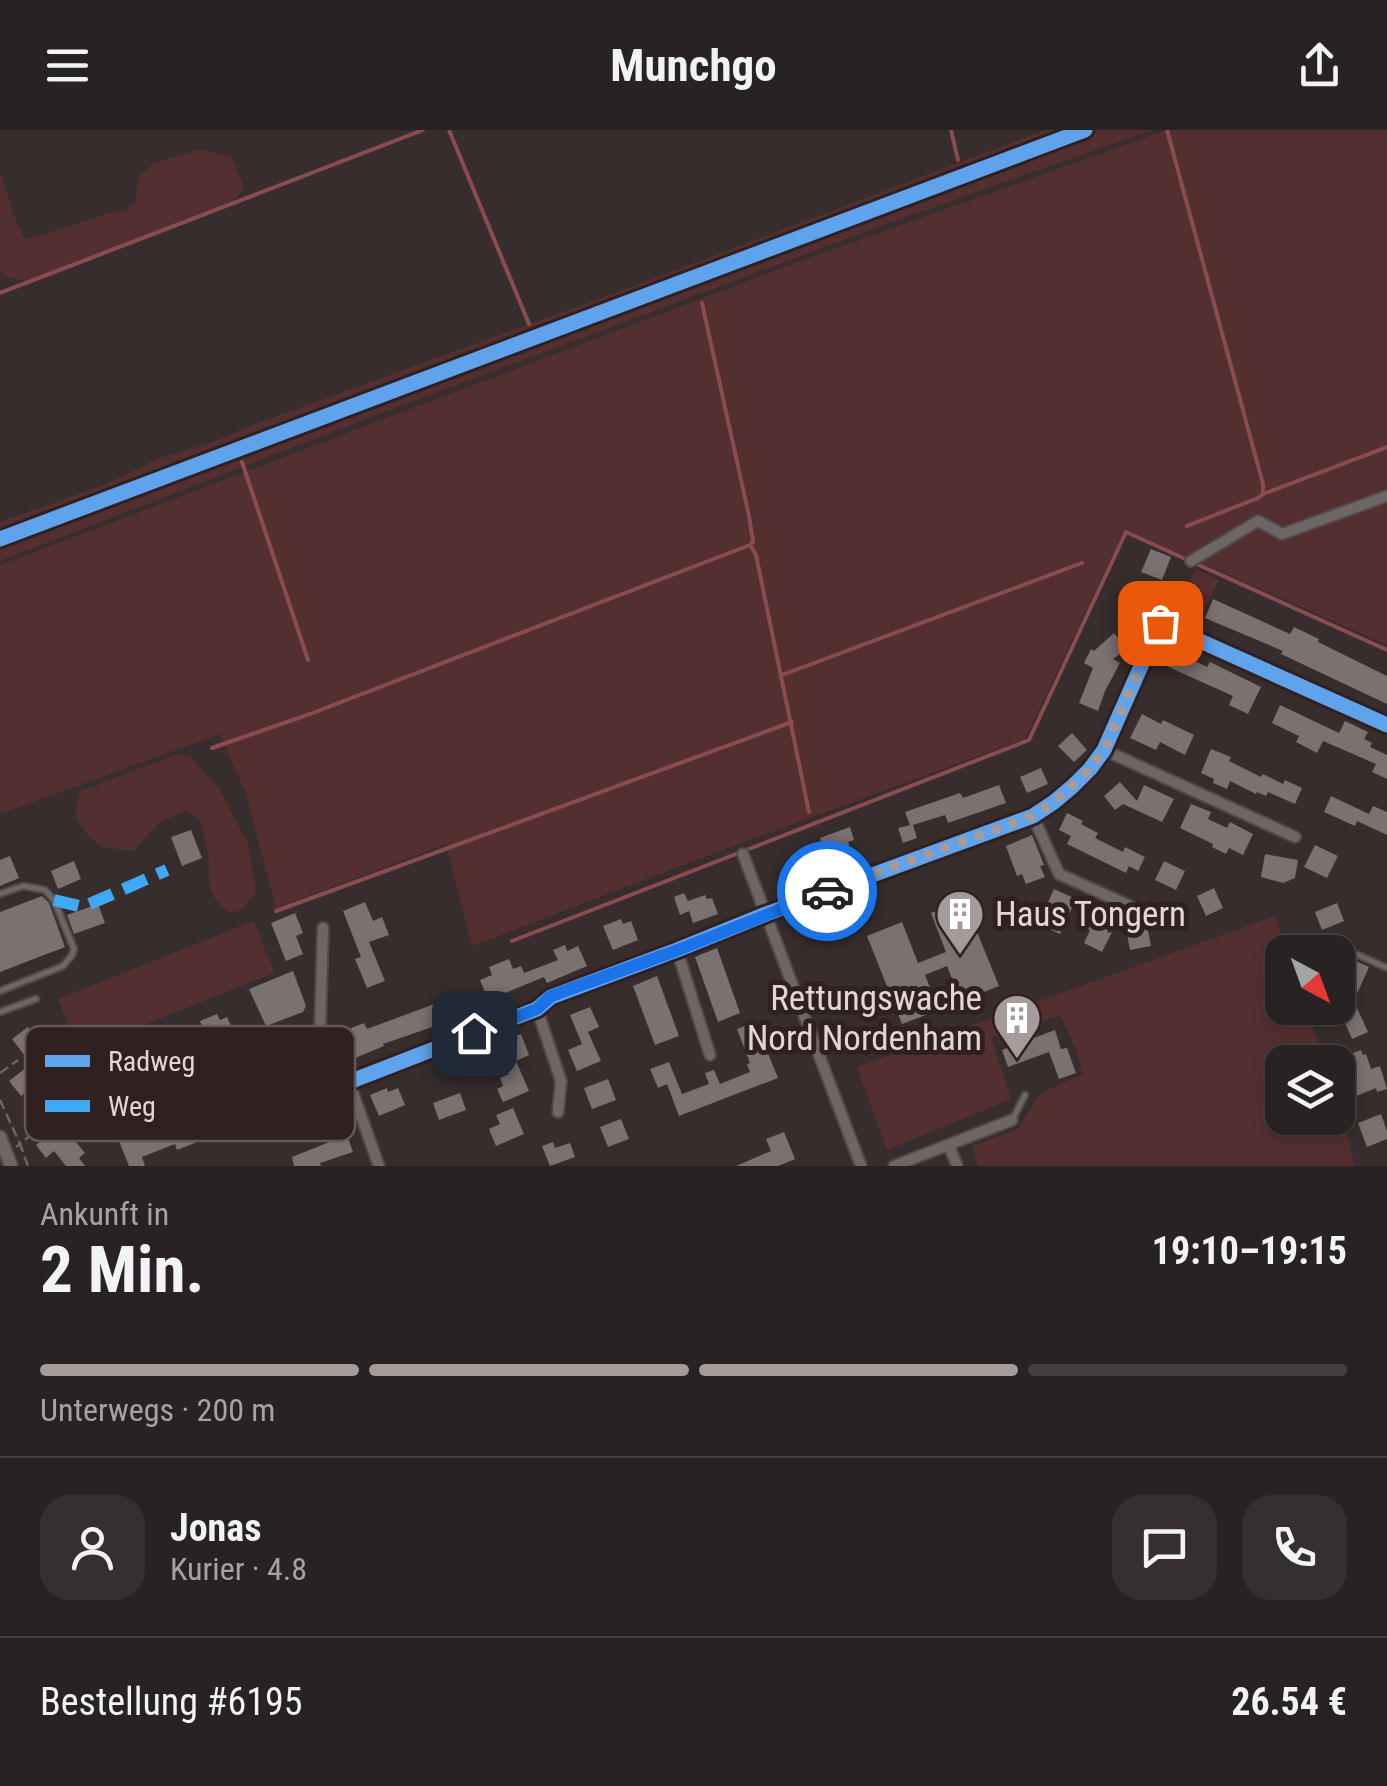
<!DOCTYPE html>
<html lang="de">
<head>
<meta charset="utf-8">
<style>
  body { margin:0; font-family:"Roboto Condensed",sans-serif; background:#352f2f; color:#f1f3f6; height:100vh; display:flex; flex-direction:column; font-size:38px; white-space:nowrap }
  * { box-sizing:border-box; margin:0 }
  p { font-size:32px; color:#a5a4a5 }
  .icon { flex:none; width:55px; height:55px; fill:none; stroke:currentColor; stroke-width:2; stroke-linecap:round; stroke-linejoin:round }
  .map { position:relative; height:1036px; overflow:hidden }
  .details { display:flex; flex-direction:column; background:#292222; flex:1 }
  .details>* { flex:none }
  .needle { width:65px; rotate:139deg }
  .fabs { position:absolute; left:1265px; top:805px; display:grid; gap:20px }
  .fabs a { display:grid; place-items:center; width:90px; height:90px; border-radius:20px; background:#292222; box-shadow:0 5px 15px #0003,0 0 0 2px #453f40; font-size:50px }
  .pin { position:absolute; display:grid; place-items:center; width:85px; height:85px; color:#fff; margin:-42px; border-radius:20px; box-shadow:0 5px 15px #0006 }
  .courier { position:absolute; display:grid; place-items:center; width:100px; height:100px; margin:-50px; border:8px solid #1a73e8; border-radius:50%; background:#fff; color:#222; box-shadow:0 2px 12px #0007 }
  .summary em { font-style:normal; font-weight:700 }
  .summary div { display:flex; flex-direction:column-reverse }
  .summary { display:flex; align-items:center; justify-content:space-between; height:170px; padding:0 40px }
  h1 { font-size:65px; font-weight:700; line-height:75px }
  .bar { display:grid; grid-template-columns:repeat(4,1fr); gap:15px 10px; align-content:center; height:120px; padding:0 40px }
  .bar i { height:12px; border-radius:8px; background:#453f40 }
  .bar .active { background:#a69b9b }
  .bar p { grid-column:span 4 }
  .line { display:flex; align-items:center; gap:25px; padding:0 40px; border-top:2px solid #453f40 }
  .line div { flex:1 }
  .round { display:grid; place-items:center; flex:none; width:105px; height:105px; border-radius:30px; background:#352f2f }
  header { display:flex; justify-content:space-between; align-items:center; height:130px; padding:0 40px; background:#292222; font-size:45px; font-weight:700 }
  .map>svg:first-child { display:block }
  .green { fill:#542f30 }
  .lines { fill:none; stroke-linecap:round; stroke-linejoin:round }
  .stream { stroke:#8b4c4f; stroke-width:4 }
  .building { fill:#7a7170 }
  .service-casing { stroke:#514949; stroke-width:9 }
  .minor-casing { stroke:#514949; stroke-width:14 }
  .tertiary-casing { stroke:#514949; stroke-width:16 }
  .path { stroke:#6d6565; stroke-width:2.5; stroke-dasharray:10 5; stroke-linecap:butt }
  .service { stroke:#6e6565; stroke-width:5 }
  .minor { stroke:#6e6565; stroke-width:10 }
  .tertiary { stroke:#6e6565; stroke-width:12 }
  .quiet { stroke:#3fa9f5; stroke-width:12; stroke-dasharray:25 12; stroke-linecap:butt }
  .cycleway-casing { stroke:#312020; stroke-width:21 }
  .cycleway { stroke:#60a3ed; stroke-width:15 }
  .done { stroke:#a69b9b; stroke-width:10; stroke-dasharray:0 18 }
  .route { stroke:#1a73e8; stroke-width:12 }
  .labels { text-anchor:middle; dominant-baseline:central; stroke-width:10; stroke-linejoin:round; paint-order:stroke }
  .poi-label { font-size:35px; fill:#e2d6d6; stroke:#312020; text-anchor:start }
  .key { fill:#312020; stroke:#665757; stroke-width:2.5 }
  .key-label { font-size:28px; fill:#e2d6d6 }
</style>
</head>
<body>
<header><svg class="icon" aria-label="menu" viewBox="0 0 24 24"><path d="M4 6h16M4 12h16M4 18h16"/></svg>Munchgo<svg class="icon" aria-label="share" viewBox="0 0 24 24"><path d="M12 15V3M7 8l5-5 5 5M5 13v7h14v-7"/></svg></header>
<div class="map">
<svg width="1387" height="1036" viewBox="0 0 1387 1036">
  <rect width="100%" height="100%" fill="#372d2d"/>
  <g class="green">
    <path d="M1046,0H1152L903,88L392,279L0,431V392L107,354L157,329L213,312L255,294L629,158Z"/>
    <path d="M1167,0H1387V515L1125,399L1025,609L728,718L472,816L446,714L276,778L246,664L220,604L0,684V435L795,133Z"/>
    <path d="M199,20L231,26L244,57L235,69L218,78L27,151L6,147L0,139V42L14,86L25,110L110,83L125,81L136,71L138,48L154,33Z"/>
    <path d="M1196,439L1219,450L1196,497C1168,482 1185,460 1196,439Z"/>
    <path d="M175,625H189L220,660L248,714L256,762L243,779L230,783C203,763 211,752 208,723C206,712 202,700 200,689L186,681L160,692L133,721L101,717L87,704L77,690L76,676L81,661Z"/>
    <path d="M1275,786L1287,822H1282V878H1306L1325,932H1282V988H1338V968L1355,1036H978L972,1016L1018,999L1039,964L1083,944L1076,919L1060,885L991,907L1011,969L887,1020L857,937Z"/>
    <path d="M254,791L274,843L78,921L58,869Z"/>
  </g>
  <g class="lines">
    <g class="stream">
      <path d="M449,0L529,194"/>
      <path d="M951,0L958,30"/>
      <path d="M1167,0L1263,354V364L1258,368L1187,396"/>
      <path d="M0,163L423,0"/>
      <path d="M702,173L749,386L753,412L750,415L756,425L809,682"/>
      <path d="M242,332L308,530"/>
      <path d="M1263,364L1387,317"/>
      <path d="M782,545L1082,433"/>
      <path d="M212,618L310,584L750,415"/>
      <path d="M276,781L792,592"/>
      <path d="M512,811L1029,610L1126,402L1387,520"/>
    </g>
  </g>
  <g class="building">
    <path d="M1151,419L1171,427L1162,450L1141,442Z"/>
    <path d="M1213,469L1290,504L1294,497L1319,509L1318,512L1387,546V574L1281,524L1283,521L1205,488Z"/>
    <path d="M1126,471L1147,481L1139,500L1117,490Z"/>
    <path d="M1114,503L1127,519L1113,529L1120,533L1105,561L1098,581L1079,573L1093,538L1084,533L1091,519L1094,521Z"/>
    <path d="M1173,516L1191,524L1189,528L1207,537L1210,532L1261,557L1248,584L1229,575L1233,566L1164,535Z"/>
    <path d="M1280,575L1339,603L1345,591L1368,602L1364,609L1372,613L1370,617L1387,625V649L1372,642L1376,634L1323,611L1317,623L1296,612L1299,606L1272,593Z"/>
    <path d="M1142,584L1161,594L1163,590L1194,605L1185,625L1160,612L1156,620L1130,608Z"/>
    <path d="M1072,603L1087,620L1074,632L1058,616Z"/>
    <path d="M1211,619L1231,627L1229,631L1261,647L1263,644L1283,654L1285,650L1302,658L1295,674L1268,662L1266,666L1257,662L1256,664L1230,651L1227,659L1213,653L1214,649L1201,643Z"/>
    <path d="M1041,638L1048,654L1027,663L1020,647Z"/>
    <path d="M1120,652L1137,671L1144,655L1174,669L1162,692L1123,674L1115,680L1104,666Z"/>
    <path d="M999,655L1006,673L948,693L945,685L913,695L917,708L903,713L898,698L910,695L905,682L960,663L963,668Z"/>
    <path d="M1331,666L1369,684L1373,676L1387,682V705L1357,691L1355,696L1324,682Z"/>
    <path d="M1191,674L1211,682L1208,689L1227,698L1230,692L1253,704L1243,725L1229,718L1226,724L1212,717L1213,714L1180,698Z"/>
    <path d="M1067,683L1083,691L1081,694L1098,703L1095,708L1123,722L1125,717L1145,727L1138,741L1129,736L1126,743L1067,714L1071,706L1059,700Z"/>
    <path d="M850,697L854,710L848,712L852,723L829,732L830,734L819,738L812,719L822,715L820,708Z"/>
    <path d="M191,700L202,728L182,736L171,707Z"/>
    <path d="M1032,705L1044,735L1040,736L1045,747L1026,754L1022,744L1017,746L1006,716Z"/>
    <path d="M1315,715L1338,726L1327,748L1304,737Z"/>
    <path d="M1265,724L1298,730L1295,748L1283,753L1261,747Z"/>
    <path d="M10,726L19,748L0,756V730Z"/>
    <path d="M74,731L81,749L58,759L51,741Z"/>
    <path d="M1164,731L1185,741L1176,760L1155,750Z"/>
    <path d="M1214,758L1223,778L1206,786L1197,766Z"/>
    <path d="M1054,759L1076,769L1060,804L1038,794Z"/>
    <path d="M684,763L688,771L705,765L707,769L712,768L718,784L693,793L689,781L680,785L674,767Z"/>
    <path d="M42,766L49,773L65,817L0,842V782Z"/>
    <path d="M964,770L999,856L961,871L947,836L925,845L939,880L902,894L867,806L902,792L918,833L946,822L931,783Z"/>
    <path d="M365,772L373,791L382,787L389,805L369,812L385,851L367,858L355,829L361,827L343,781Z"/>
    <path d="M1337,773L1344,791L1322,800L1315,782Z"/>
    <path d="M98,774L105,793L74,804L67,785Z"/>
    <path d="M295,783L303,803L296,806L303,824L286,831L271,793Z"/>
    <path d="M1093,785L1111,794L1107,803L1112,802L1102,822L1084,813L1090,800L1086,799Z"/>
    <path d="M621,789L623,794L631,791L638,810L613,820L603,796Z"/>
    <path d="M1147,795L1151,816L1130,820L1126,799Z"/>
    <path d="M565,815L567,821L578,816L587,836L547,853L544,847L500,865L499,863L487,867L480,850L492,845L489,837L509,829L513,839L521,836L524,843L558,830L553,820Z"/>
    <path d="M717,818L740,883L718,892L695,827Z"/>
    <path d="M1345,826L1369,837L1356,866L1338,857V832L1341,834Z"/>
    <path d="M293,841L306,876L303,882L266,896L249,859Z"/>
    <path d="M657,846L679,906L655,915L633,856Z"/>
    <path d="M464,863L470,884L383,914L384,916L355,928L344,901L364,893L367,899Z"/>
    <path d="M1353,869L1368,902L1352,909L1338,876Z"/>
    <path d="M590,877L599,897L588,902L601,931L577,941L568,920L582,914L570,885Z"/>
    <path d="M217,884L220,890L227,887L234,903L209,914L200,891Z"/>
    <path d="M755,892L778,948L679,986L667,954L658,958L650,939L669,932L682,964L709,954L705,943L714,940L720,954L750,942L747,934L750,933L737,899Z"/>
    <path d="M28,897L40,911L46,907L67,934L51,946L93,998L76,1012L85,1023L79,1028L85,1036H66L54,1021L46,1028L36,1015L57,999L27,961L21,966L9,951L31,934L12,909Z"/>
    <path d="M1055,900L1061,919L1067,918L1076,943L1059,949L1049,922L1008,937L1002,920Z"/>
    <path d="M521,904L529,925L516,931L529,961L503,972L497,959L503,956L500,948L509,944L495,910L506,906L507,909Z"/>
    <path d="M1361,920L1363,925L1366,924L1371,939L1380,936L1387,959L1377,962L1376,958L1356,966L1342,927Z"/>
    <path d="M608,949L616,970L592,979L584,958Z"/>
    <path d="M387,958L388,962L398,958L405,975L379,986L370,965Z"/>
    <path d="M460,963L466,980L439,990L433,973Z"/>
    <path d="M226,970L237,996L177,1020L175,1014L142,1027L145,1036H129L119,1011Z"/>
    <path d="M513,978L524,1004L496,1016L489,999L500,994L496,985Z"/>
    <path d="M1381,984L1387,1001V1009L1367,1017L1358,993Z"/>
    <path d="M621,989L629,1009L608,1017L600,997Z"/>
    <path d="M784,1002L795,1029L778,1036H736L771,1021L766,1009Z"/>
    <path d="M347,1005L353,1022L320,1033L321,1036H294L292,1027Z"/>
    <path d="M553,1012L555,1018L570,1013L575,1027L550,1036L542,1016Z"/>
  </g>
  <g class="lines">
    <g class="service-casing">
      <g id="service">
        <path d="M0,764L23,756L45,760L54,770L74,819L72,825L63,836L0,861"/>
        <path d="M1327,811L1387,838"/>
        <path d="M0,882L36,869"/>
        <path d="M1012,990L1025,965"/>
      </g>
    </g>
    <g class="minor-casing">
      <g id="minor">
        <path d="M1191,431L1258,391L1282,404L1387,366"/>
        <path d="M1104,620L1295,707"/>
        <path d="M1033,686L1059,744L1130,776"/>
        <path d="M743,724L861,1036"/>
        <path d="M323,798L320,900L349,952L379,1036"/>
        <path d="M677,820L710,925"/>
        <path d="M537,879L561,951L558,982"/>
        <path d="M349,952L537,879L551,867L677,820L766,784L1033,686L1054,672L1073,656L1090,639L1104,620L1160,493L1387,595"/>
        <path d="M162,967L320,900"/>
        <path d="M949,1015L957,1036"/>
        <path d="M894,1036L1012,990"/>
      </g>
    </g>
    <g class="tertiary-casing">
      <path id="tertiary" d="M0,1007L11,1036"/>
    </g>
    <g class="path">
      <path d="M0,409L1085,0"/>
      <path d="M0,943L18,930"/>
      <path d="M0,970L20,1014L16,1017"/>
      <path d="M28,1036L20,1014L44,994"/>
    </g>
    <use href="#service" class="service"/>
    <use href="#minor" class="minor"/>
    <use href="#tertiary" class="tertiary"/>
    <path class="quiet" d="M54,770L83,777L167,740"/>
    <g class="cycleway-casing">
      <g id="cycleway">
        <path d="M0,409L1085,0"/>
        <path d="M349,952L537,879L551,867L677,820L766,784L1033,686L1054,672L1073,656L1090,639L1104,620L1160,493L1387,595"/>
      </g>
    </g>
    <use href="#cycleway" class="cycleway"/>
  </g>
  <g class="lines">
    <path class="done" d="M827,761L1033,686L1054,672L1072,656L1090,639L1104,620L1160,493"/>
    <path class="route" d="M474,903L537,879L551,866L678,820L827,761"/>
  </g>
  <defs>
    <g id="building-pin" transform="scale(2.5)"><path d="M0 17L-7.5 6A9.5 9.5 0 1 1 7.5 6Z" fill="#a69b9b" stroke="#312020"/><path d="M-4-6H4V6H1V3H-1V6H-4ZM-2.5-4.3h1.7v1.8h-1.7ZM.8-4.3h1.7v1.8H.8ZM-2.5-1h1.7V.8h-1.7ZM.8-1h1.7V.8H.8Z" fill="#fff"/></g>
  </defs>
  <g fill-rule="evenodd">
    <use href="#building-pin" x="960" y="784"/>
    <use href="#building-pin" x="1017" y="888"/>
  </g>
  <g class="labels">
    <g class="poi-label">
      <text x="995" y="784">Haus Tongern</text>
      <text x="982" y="868" text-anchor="end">Rettungswache<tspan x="982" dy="40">Nord Nordenham</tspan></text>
    </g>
  </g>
  <rect x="25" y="896" width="330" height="115" rx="15" class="key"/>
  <rect x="45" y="925" width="45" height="12" fill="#60a3ed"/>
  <rect x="45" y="970" width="45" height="12" fill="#3fa9f5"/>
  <g class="key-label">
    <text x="108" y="941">Radweg</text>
    <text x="108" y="986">Weg</text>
  </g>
</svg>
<div class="fabs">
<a><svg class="needle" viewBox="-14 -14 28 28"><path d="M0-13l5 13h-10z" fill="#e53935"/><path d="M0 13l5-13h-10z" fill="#a5a4a5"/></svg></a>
<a><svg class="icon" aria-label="layers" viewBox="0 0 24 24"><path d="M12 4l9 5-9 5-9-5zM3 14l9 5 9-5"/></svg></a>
</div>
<div class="pin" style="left:1160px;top:493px;background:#ea580c"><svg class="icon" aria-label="bag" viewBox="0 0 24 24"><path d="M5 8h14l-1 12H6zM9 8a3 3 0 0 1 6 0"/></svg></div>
<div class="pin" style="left:474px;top:903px;background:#1f2937"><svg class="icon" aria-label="home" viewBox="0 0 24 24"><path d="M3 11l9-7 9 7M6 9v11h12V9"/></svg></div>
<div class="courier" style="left:827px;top:761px"><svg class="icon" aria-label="car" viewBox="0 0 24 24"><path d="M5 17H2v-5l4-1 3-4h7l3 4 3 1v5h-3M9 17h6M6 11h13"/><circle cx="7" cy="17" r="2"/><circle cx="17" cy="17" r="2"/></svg></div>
</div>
<section class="details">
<div class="summary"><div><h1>2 Min.</h1><p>Ankunft in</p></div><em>19:10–19:15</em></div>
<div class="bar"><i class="active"></i><i class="active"></i><i class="active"></i><i></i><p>Unterwegs · 200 m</p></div>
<div class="line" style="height:180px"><a class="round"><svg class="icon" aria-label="person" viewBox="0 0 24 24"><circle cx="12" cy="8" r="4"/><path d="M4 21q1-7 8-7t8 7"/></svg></a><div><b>Jonas</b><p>Kurier · 4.8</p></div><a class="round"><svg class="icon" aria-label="chat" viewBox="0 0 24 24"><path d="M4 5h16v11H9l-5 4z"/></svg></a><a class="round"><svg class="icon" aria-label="phone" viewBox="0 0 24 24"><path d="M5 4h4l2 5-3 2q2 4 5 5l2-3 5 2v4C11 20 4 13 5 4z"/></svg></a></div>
<div class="line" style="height:130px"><div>Bestellung #6195</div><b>26.54 €</b></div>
</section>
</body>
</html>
